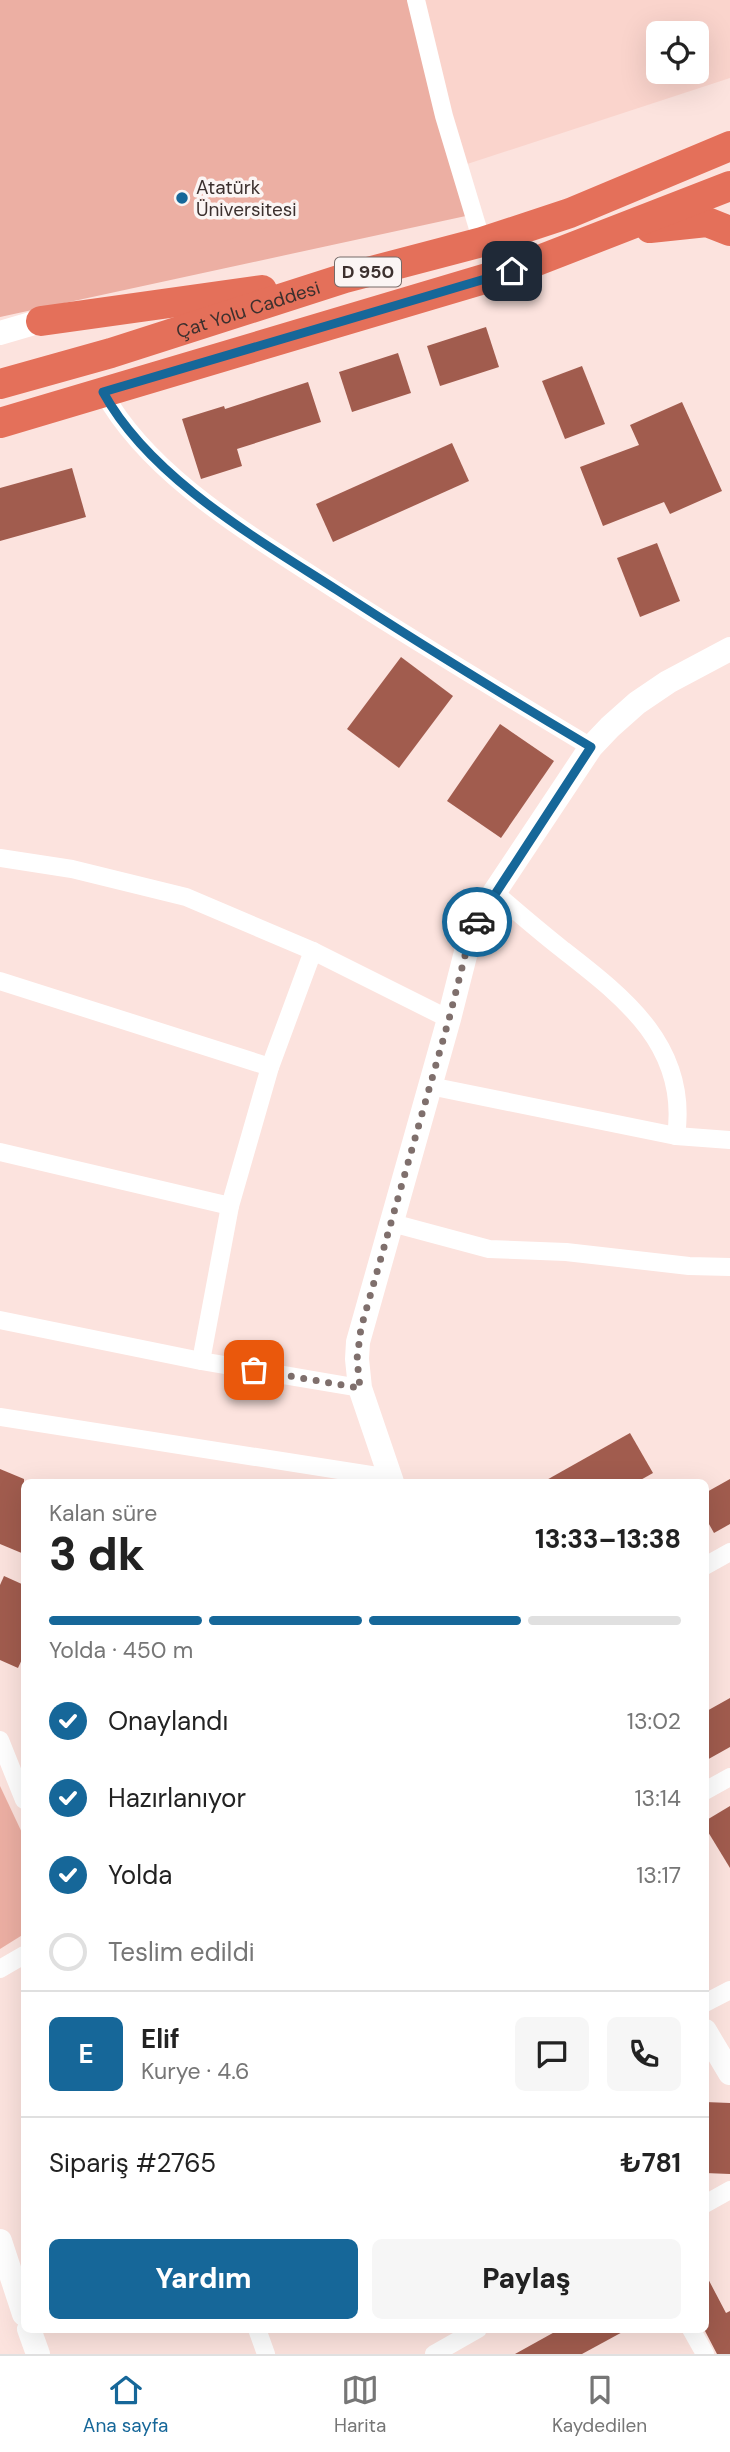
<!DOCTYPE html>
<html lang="tr">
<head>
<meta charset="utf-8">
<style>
  body { margin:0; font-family:"DM Sans",sans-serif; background:#f6f6f6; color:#222; height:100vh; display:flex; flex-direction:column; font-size:26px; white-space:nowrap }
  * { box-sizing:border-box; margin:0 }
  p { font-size:23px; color:#767676 }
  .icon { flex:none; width:38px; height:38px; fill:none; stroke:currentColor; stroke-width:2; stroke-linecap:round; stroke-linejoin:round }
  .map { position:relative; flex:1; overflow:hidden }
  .details { position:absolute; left:21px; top:1479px; width:688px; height:854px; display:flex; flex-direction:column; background:#fff; border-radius:10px; box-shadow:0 7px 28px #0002 }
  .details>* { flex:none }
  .controls { position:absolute; left:646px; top:21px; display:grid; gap:14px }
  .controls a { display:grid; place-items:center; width:63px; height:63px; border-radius:10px; background:#fff; box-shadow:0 7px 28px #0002; font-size:35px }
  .pin { position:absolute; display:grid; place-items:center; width:60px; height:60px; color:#fff; margin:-30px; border-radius:14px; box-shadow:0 4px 10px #0006 }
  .courier { position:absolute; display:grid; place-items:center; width:70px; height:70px; margin:-35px; border:5px solid #166799; border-radius:50%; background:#fff; color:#222; box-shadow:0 2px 9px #0007 }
  .summary em { font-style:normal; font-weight:800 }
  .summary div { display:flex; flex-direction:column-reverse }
  .summary { display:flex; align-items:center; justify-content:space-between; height:119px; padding:0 28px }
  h1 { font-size:46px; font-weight:800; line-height:52px }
  .bar { display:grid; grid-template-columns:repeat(4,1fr); gap:10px 7px; align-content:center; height:84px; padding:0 28px }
  .bar i { height:9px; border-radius:5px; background:#e0e0e0 }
  .bar .current { background:#166799 }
  .bar p { grid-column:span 4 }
  .line { display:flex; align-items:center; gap:18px; padding:0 28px; border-top:2px solid #e0e0e0 }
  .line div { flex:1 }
  .round { display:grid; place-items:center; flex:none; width:74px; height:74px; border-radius:10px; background:#f6f6f6 }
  ol { padding:0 28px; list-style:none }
  li { display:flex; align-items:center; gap:21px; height:77px }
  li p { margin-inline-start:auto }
  li .icon { padding:7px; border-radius:50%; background:#166799; color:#fff; stroke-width:4 }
  li:last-child { color:#767676 }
  li i { width:38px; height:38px; border:4px solid #e0e0e0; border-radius:50% }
  .button { display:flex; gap:14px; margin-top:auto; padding:14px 28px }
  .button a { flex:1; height:80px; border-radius:10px; background:#166799; color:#fff; font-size:28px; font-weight:800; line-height:80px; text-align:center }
  .button a+a { background:#f6f6f6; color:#222 }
  .tabs { display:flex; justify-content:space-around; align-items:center; height:98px; border-top:2px solid #e0e0e0; background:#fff; font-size:19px; color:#767676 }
  .tabs a { display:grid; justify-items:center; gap:4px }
  .tabs .current { color:#166799 }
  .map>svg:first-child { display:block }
  .built { fill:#fad4cc; fill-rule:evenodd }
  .green { fill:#ecafa3 }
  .building { fill:#a15c4e }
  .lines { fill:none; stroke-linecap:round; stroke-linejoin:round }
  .street { stroke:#fff; stroke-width:18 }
  .secondary { stroke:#fff; stroke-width:24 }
  .highway { stroke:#e4705a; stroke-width:30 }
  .done { stroke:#7f6f6c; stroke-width:7; stroke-dasharray:0 12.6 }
  .route { stroke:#166799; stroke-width:9 }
  .poi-dot { fill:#166799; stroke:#fbf5f4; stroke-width:2.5 }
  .labels { text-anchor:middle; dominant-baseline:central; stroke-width:7; stroke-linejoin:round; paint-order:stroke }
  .shield { fill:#fbf5f4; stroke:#756b69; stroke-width:2 }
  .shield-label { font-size:18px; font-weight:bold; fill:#3c302e }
  .poi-label { font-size:19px; fill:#3c302e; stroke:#fbf5f4; text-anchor:start }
  .street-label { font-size:19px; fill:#3c302e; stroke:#fbf5f4 }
</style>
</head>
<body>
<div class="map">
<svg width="730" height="2354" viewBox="0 0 730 2354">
  <rect width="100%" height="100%" fill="#fce3de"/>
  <path class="built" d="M0,0H730V78L0,317ZM658,33H696V72H658Z"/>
  <g class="green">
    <path d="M0,0H411L475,214L0,317Z"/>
    <path d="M0,1786L24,1837V1934L0,1949Z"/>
  </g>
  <g class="building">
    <path d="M486,327L499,367L440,386L427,346Z"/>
    <path d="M398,353L411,393L352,412L339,372Z"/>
    <path d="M582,366L605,424L565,439L542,381Z"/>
    <path d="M308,382L321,422L237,449L242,466L201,479L182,419L224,406L225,409Z"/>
    <path d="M682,402L722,491L670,514L664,502L603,526L580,467L639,445L630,425Z"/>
    <path d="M452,443L469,481L333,542L316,504Z"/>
    <path d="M72,468L86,517L0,541V488Z"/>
    <path d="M657,543L680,601L640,617L617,558Z"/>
    <path d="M401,657L453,696L399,768L347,729Z"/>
    <path d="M500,724L554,761L501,838L447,801Z"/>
    <path d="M630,1433L653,1473L637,1482H543Z"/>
    <path d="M0,1469L24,1479V1554L0,1544Z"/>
    <path d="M730,1479V1524L714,1533L705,1517V1493Z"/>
    <path d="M4,1576L24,1585V1655L18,1668L0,1660V1585Z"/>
    <path d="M730,1698V1747L705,1761V1712Z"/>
    <path d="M730,1806V1868L705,1827V1821Z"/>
    <path d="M705,2102L730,2103V2174L705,2173Z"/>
    <path d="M705,2273L726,2313L730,2311V2354H717L705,2331Z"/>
    <path d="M560,2329H628L582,2354H515Z"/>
  </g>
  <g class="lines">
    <g class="street">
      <path d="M416,0L444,116L482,242"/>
      <path d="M103,392C149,475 245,531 323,582C411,639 501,693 591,747"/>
      <path d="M0,858L72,869L186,897L313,951L449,1019"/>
      <path d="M495,893C517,912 539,931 562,949C625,998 689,1047 676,1136"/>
      <path d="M0,981L270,1067"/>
      <path d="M430,1086L676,1136L730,1140"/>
      <path d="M0,1152L230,1206L270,1067L313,951"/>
      <path d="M392,1223L489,1249L566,1252L689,1266L730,1267"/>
      <path d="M0,1320L201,1361L360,1388"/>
      <path d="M201,1361L230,1206"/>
      <path d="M0,1417L390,1478"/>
      <path d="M705,1566L730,1552"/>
      <path d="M0,1740L24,1800"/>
      <path d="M705,1791L730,1777"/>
      <path d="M0,1969L24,1955"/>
      <path d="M705,2003L730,1990"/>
      <path d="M705,2204L730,2190"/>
      <path d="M257,2329L266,2354"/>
      <path d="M691,2329L705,2354"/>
      <path d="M434,2354L478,2329"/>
    </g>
    <g class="secondary">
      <path d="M0,333L41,321"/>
      <path d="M392,1482L360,1388L357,1359L358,1342L449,1019L469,940L480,914L591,747L610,727L637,703L668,682L730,649"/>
      <path d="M705,2031L730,2073"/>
      <path d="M0,2241L24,2314"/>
      <path d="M29,2329L38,2354"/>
    </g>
    <g class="highway">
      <path d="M650,228L707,222L730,231"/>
      <path d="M41,321L262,290"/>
      <path id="s1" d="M0,384L111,353L345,278L482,242L570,213L730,146"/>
      <path d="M0,423L511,271L730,186"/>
    </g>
  </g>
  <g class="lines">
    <path class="done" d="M254,1370L360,1388L357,1359L361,1328L449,1019L469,940L477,922"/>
    <path class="route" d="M477,922L591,747C505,696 420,644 337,590C256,538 150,478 103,392L512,271"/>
  </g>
  <circle class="poi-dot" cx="182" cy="198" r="7"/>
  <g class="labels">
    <rect class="shield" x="335" y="257.5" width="66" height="29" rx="5"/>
    <g class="shield-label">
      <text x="368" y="272">D 950</text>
    </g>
    <g class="poi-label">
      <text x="196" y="187">Atatürk<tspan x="196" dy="22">Üniversitesi</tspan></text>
    </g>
    <g class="street-label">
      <text stroke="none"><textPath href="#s1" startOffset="259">Çat Yolu Caddesi</textPath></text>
    </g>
  </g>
</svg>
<div class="controls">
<a><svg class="icon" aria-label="locate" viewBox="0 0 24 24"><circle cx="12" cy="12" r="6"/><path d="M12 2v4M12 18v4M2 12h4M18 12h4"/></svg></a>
</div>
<div class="pin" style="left:254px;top:1370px;background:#ea580c"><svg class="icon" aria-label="bag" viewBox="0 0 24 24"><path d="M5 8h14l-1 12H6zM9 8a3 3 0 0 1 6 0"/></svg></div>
<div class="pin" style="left:512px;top:271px;background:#1f2937"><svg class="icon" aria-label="home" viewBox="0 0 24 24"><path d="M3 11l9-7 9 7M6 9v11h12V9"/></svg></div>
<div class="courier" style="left:477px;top:922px"><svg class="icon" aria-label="car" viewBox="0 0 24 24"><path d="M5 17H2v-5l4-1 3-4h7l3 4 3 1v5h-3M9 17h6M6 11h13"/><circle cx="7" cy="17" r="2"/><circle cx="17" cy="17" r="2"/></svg></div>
<section class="details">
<div class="summary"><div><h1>3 dk</h1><p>Kalan süre</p></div><em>13:33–13:38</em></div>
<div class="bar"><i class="current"></i><i class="current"></i><i class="current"></i><i></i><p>Yolda · 450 m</p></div>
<ol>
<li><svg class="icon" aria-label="check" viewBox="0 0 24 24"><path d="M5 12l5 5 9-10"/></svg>Onaylandı<p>13:02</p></li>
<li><svg class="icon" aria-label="check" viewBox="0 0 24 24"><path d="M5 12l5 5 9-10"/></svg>Hazırlanıyor<p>13:14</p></li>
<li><svg class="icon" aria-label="check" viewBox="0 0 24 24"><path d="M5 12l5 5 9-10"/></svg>Yolda<p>13:17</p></li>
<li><i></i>Teslim edildi</li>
</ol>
<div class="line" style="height:126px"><b class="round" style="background:#166799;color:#fff">E</b><div><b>Elif</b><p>Kurye · 4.6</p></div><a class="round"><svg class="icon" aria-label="chat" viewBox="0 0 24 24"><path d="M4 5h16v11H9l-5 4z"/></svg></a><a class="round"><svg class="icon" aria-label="phone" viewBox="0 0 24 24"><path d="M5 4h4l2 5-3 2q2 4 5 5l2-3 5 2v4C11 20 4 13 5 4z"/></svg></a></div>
<div class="line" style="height:91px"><div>Sipariş #2765</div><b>₺781</b></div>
<div class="button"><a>Yardım</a><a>Paylaş</a></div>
</section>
</div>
<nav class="tabs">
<a class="current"><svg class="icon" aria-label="home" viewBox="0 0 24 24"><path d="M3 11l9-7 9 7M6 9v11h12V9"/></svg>Ana sayfa</a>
<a><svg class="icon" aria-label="map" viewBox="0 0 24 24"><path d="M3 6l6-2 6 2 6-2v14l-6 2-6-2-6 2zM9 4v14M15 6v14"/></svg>Harita</a>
<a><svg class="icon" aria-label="saved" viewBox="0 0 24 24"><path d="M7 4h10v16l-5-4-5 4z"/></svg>Kaydedilen</a>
</nav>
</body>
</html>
